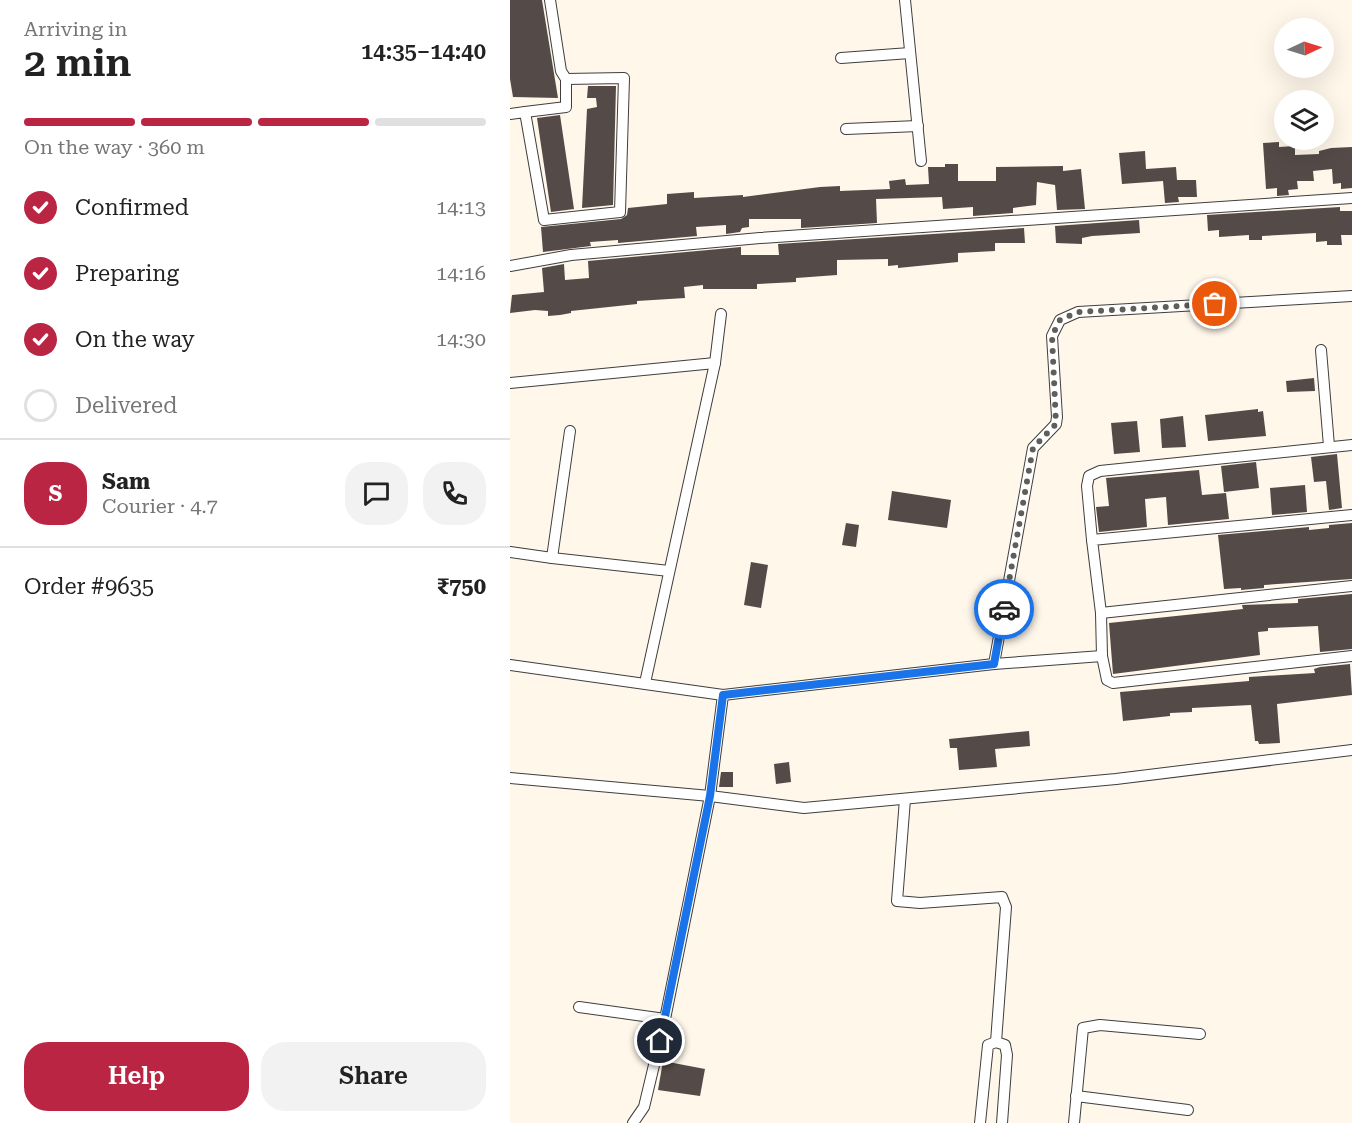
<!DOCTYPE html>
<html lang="en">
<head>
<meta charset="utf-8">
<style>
  body { margin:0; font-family:"Roboto Serif",serif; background:#f2f2f2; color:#222; height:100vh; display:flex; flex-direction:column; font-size:22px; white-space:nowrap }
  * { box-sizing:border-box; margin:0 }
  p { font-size:20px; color:#767676 }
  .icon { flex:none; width:33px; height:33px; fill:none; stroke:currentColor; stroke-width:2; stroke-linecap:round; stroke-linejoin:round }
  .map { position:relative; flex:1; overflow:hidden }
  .sheet { display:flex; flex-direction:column; background:#fff; width:510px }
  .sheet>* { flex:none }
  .needle { width:39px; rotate:86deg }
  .fabs { position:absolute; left:764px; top:18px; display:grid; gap:12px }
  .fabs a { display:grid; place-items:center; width:60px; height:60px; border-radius:50%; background:#fff; box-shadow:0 6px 24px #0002; font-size:30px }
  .pin { position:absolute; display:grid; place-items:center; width:51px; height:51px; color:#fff; margin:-26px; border:3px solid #fff; border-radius:50%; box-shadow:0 2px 6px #0007 }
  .courier { position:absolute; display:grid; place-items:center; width:60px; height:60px; margin:-30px; border:4px solid #1a73e8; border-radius:50%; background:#fff; color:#222; box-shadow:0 2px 8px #0007 }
  .summary em { font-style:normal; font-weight:600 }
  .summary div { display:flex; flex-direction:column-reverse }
  .summary { display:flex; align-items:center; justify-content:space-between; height:102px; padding:0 24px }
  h1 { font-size:39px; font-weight:600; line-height:45px }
  .bar { display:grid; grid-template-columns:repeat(4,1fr); gap:9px 6px; align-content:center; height:72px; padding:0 24px }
  .bar i { height:8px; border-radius:4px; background:#e0e0e0 }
  .bar .on { background:#b92543 }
  .bar p { grid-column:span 4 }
  .line { display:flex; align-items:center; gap:15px; padding:0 24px; border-top:2px solid #e0e0e0 }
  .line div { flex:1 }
  .round { display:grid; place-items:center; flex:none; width:63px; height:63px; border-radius:24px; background:#f2f2f2 }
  ol { padding:0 24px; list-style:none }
  li { display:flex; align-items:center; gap:18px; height:66px }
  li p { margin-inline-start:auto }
  li .icon { padding:6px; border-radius:50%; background:#b92543; color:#fff; stroke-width:4 }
  li:last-child { color:#767676 }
  li i { width:33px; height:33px; border:3px solid #e0e0e0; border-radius:50% }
  .button { display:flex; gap:12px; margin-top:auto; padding:12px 24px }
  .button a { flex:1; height:69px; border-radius:24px; background:#b92543; color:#fff; font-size:24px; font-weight:600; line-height:69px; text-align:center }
  .button a+a { background:#f2f2f2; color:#222 }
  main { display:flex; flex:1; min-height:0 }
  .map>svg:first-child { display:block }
  .building { fill:#544b48 }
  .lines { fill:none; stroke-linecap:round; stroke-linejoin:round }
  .minor-casing { stroke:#3e3e3e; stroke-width:12 }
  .minor { stroke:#fff; stroke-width:10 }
  .done { stroke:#605e59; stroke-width:6; stroke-dasharray:0 10.8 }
  .route { stroke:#1a73e8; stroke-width:8 }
</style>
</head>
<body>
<main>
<section class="sheet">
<div class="summary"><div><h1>2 min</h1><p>Arriving in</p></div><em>14:35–14:40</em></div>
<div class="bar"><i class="on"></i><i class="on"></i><i class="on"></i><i></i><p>On the way · 360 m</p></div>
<ol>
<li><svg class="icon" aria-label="check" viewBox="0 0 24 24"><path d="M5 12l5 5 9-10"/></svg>Confirmed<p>14:13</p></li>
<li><svg class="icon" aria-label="check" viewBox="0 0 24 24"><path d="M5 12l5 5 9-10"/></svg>Preparing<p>14:16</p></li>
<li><svg class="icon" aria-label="check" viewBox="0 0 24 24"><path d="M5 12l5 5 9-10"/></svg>On the way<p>14:30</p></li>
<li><i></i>Delivered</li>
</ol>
<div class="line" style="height:108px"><b class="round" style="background:#b92543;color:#fff">S</b><div><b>Sam</b><p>Courier · 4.7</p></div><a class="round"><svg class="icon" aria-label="chat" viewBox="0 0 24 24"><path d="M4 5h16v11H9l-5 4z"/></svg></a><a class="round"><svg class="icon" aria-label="phone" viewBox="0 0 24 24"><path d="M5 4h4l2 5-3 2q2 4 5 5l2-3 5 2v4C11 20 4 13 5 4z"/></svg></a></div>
<div class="line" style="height:78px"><div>Order #9635</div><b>₹750</b></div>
<div class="button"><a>Help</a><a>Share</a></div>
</section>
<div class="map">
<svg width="842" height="1123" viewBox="0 0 842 1123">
  <rect width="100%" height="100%" fill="#fff7ea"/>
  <g class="building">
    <path d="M0,0H32L48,98L3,97L0,79Z"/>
    <path d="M78,86H106L103,205L72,208L77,109L87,107L86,98H77Z"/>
    <path d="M50,115L64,209L41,212L27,118Z"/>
    <path d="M769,142V147L785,146V155L809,154V151L821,148L842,147V188L831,189V183L823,184L822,169L803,171L804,181H787L788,189L778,190L779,195L767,196V188L756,189L753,143Z"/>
    <path d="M635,151L636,169L666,167L667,180H686L687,197H668L669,202L655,203L653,181L612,184L609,153Z"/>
    <path d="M435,164H448V181H486V167L553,166V171L571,169L575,209L547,210L545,185L527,182L526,205L503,208V213L463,216V207L433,209L432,197L366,199L367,223L291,228V219H239V227L232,228L230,232L216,234V225L186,227L187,236L108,243V240L80,242L81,246L33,252L31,227L111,219L117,215L118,208L157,204V194L184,192V198L233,195V197L310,187L330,186V191L380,189L379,181L395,179L396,185L419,184L418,167H435Z"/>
    <path d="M830,207V211H842V235H831L832,245H817V241L806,242V233L752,236V240H739V235L709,237V230L698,231L697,215Z"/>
    <path d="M629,220L630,233L582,236L572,238V244L546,243L545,226Z"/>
    <path d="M514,228L515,243H485V251L448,253V262L388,268V265L378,266V259L327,260V275L286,278V282L247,284V289H193V285L174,287L175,298L127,301V304L61,311V313L50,315L38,316V311L25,310L0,313L2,295L34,292L32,268L54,264L55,280L79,278L78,261L231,247V255H269L268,244Z"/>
    <path d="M804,378L805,391L777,392L776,381Z"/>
    <path d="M748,409V412L753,411L756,436L698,441L695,415Z"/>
    <path d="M673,416L676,447L652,448L650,419Z"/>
    <path d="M627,421L630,452L604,454L601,423Z"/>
    <path d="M827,454L832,508L819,510L816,481L804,482L801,457Z"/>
    <path d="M746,462L749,488L714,492L711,466Z"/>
    <path d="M689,470L692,495L716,493L719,519L658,525L656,497L635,499L637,527L589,532L586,507L599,506L596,478Z"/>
    <path d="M795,485L797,512L762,515L760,488Z"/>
    <path d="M382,491L441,500L437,528L378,520Z"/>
    <path d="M336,523L349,525L346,547L332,545Z"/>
    <path d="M842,523V579L754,585V588L731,590V588L714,589L708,535L799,527V530L819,528V525Z"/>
    <path d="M241,562L258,565L251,608L234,605Z"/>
    <path d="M842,594V649L810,652L808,626L758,628V631L748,632L750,655L603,674L599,623L733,609L732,605L788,603V599Z"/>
    <path d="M840,664L842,695L767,704L770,743L749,744L748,741H745L741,705L682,708V712L660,713V716L613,721L610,692L739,681V677L805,673L804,669L810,667Z"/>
    <path d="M519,731L520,746L485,749L487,767L449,770L447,748H440L439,739Z"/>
    <path d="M279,762L281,782L266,784L264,764Z"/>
    <path d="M211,772H223V787H209Z"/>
    <path d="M153,1061L195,1069L190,1096L148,1090Z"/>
  </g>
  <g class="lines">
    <g class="minor-casing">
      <g id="minor">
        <path d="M395,0L411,161"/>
        <path d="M331,58L400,53"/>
        <path d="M15,112L56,107V79"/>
        <path d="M0,114L15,112L34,220L110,212L114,78L56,79L51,71L40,0"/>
        <path d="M336,129L408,126"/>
        <path d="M0,266L61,255L250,238L842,198"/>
        <path d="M811,350L819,446"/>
        <path d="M0,383L205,363"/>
        <path d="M842,515L582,540L591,613L842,586"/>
        <path d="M582,540L577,486L579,476L590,471L842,445"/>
        <path d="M0,552L42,558L60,431"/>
        <path d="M42,558L159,571"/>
        <path d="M591,613L592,656L597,680L603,683L842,656"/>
        <path d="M484,664L523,448L546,424L547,417L542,336L550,320L568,312L842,296"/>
        <path d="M0,665L213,695L484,664L592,656"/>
        <path d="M135,683L205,363L211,314"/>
        <path d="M0,778L200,796L294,808L606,779L842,750"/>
        <path d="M395,799L387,901L410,903L492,897L496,907L486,1042"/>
        <path d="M69,1007L155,1019"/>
        <path d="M566,1096L678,1110"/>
        <path d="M123,1123L134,1107L155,1019L200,796L213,695"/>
        <path d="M470,1123L478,1045L486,1042L495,1045L497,1055L492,1123"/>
        <path d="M564,1123L573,1028L590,1025L690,1034"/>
      </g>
    </g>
    <use href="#minor" class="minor"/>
  </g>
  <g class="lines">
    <path class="done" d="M494,609L523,448L546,424L542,336L550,320L568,312L705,304"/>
    <path class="route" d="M150,1041L200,796L213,695L484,664L494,609"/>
  </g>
</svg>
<div class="fabs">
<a><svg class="needle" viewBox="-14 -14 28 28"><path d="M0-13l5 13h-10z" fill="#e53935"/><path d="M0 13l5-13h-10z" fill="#767676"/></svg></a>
<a><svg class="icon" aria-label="layers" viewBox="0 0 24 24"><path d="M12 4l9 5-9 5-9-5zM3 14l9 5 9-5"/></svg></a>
</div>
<div class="pin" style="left:705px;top:304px;background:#ea580c"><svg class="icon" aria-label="bag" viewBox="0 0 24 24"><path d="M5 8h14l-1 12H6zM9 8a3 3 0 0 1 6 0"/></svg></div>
<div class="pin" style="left:150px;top:1041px;background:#1f2937"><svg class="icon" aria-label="home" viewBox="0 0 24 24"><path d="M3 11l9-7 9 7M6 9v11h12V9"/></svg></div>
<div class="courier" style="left:494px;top:609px"><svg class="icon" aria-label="car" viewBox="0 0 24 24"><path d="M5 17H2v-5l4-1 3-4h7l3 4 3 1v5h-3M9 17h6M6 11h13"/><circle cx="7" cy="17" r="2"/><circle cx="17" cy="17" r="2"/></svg></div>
</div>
</main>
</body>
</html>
